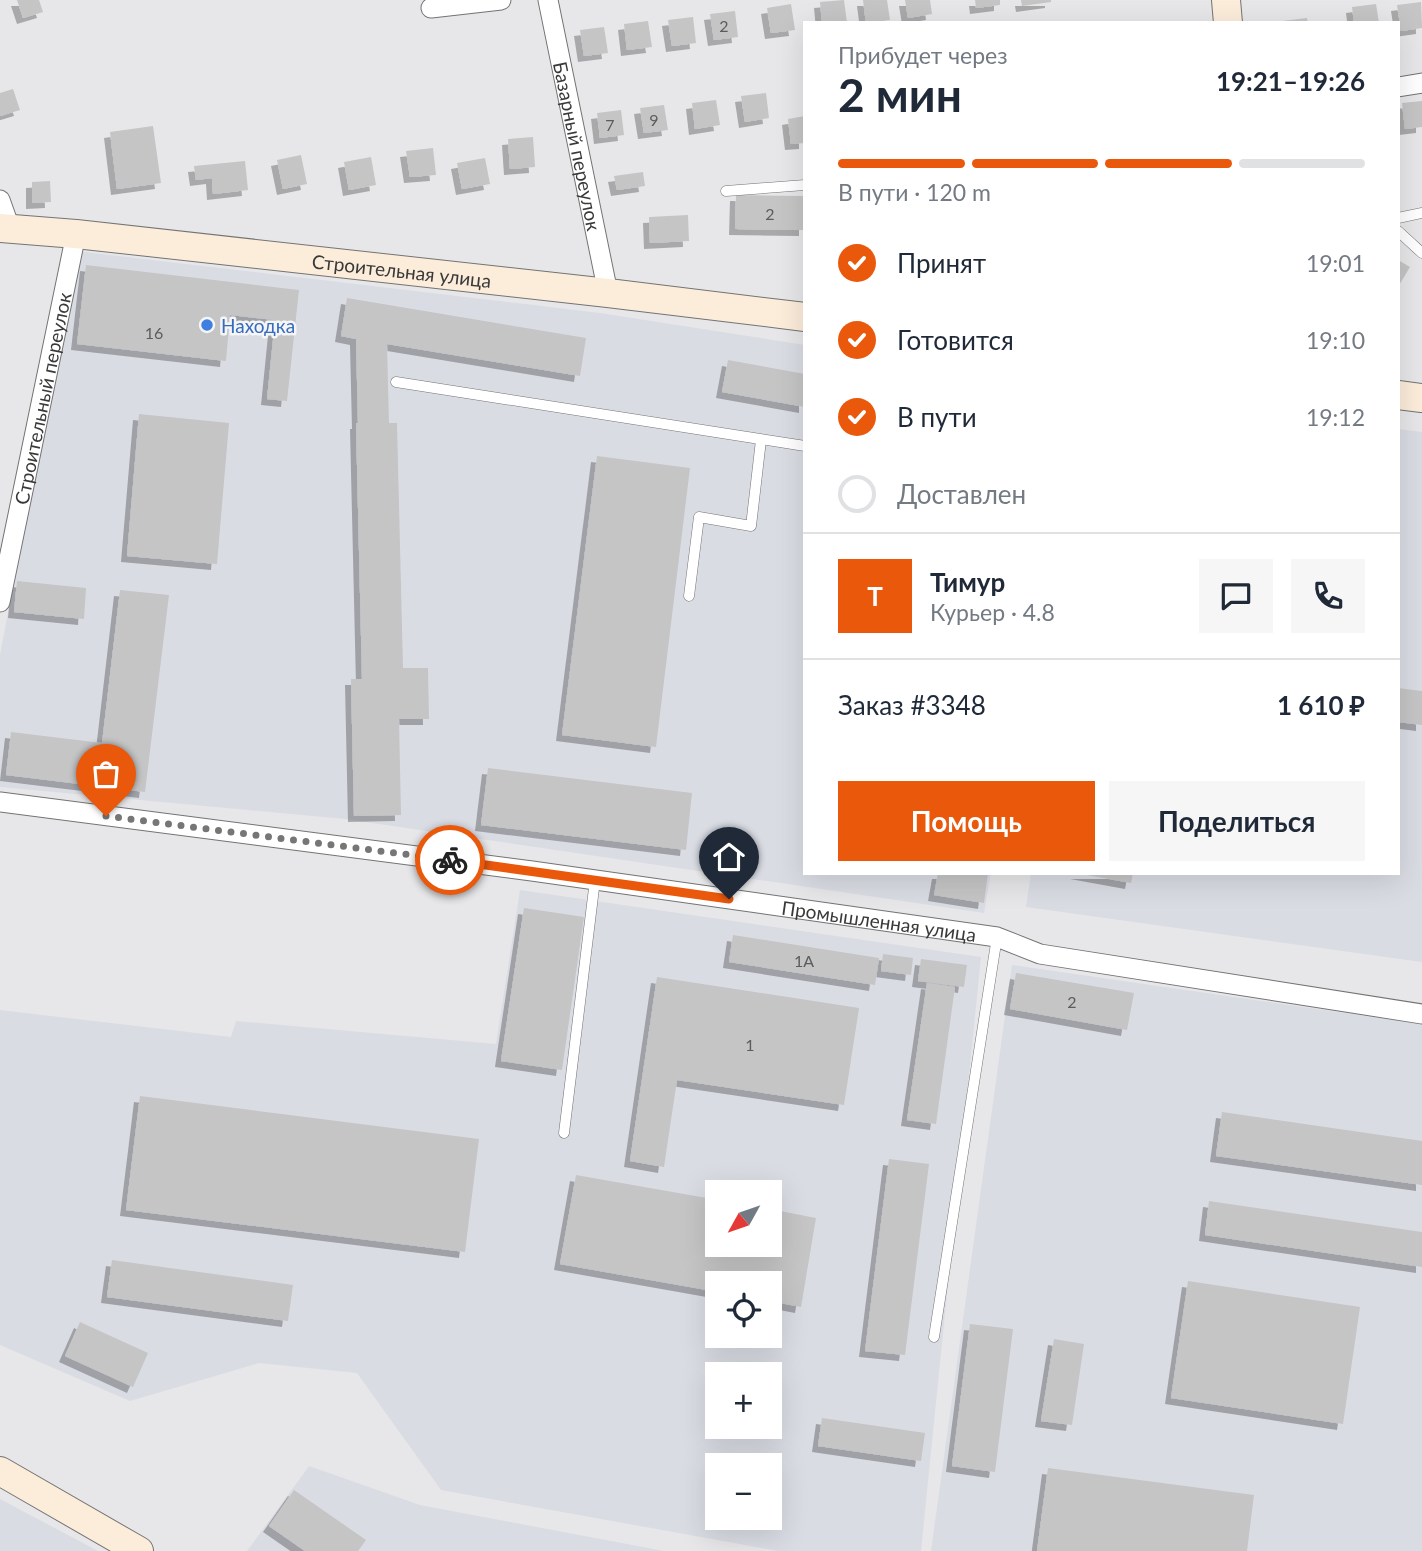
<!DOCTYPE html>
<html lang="ru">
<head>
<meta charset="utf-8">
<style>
  body { margin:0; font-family:Lato,sans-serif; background:#f6f6f7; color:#1f2937; height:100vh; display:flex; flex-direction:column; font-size:26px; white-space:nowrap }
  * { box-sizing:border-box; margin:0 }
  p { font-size:23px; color:#747a83 }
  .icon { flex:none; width:38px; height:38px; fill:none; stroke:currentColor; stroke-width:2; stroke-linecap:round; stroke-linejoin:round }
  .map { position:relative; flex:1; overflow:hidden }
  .sheet { position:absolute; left:803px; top:21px; width:597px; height:854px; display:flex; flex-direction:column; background:#fff; border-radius:0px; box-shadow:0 7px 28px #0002 }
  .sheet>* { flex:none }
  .needle { width:46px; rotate:230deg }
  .tools { position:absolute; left:705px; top:1180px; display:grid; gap:14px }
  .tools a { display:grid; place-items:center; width:77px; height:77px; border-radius:0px; background:#fff; box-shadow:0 7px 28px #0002; font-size:35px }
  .pin { position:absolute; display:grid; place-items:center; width:60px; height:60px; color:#fff; margin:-72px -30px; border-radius:50% 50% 50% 0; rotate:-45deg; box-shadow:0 0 7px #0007 }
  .pin .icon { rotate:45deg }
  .courier { position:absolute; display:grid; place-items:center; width:70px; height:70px; margin:-35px; border:5px solid #ea580c; border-radius:50%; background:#fff; color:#222; box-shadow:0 2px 9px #0007 }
  .head em { font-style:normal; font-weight:700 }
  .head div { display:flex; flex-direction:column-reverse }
  .head { display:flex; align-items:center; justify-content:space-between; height:119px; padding:0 35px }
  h1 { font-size:46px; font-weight:700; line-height:52px }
  .bar { display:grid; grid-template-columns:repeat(4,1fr); gap:10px 7px; align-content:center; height:84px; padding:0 35px }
  .bar i { height:9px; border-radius:5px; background:#e0e1e3 }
  .bar .active { background:#ea580c }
  .bar p { grid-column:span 4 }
  .line { display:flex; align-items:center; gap:18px; padding:0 35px; border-top:2px solid #e0e1e3 }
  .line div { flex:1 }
  .round { display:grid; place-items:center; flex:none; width:74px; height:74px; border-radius:0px; background:#f6f6f7 }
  ol { padding:0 35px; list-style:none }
  li { display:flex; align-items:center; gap:21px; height:77px }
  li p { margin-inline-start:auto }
  li .icon { padding:7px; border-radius:50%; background:#ea580c; color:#fff; stroke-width:4 }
  li:last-child { color:#747a83 }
  li i { width:38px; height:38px; border:4px solid #e0e1e3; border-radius:50% }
  .action { display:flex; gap:14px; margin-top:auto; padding:14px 35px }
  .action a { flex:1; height:80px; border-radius:0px; background:#ea580c; color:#fff; font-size:28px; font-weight:700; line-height:80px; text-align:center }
  .action a+a { background:#f6f6f7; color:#1f2937 }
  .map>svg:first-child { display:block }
  .built { fill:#dadce4; fill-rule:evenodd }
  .building { fill:#c5c5c6; filter:url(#shadow) }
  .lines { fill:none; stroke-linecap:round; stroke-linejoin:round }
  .lane-casing { stroke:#737374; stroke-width:11 }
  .street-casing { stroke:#737374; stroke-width:21 }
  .secondary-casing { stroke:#737374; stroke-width:30 }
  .lane { stroke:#fff; stroke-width:10 }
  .street { stroke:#fff; stroke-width:19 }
  .secondary { stroke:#fcecda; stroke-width:28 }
  .done { stroke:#767677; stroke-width:7; stroke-dasharray:0 12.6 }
  .route { stroke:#ea580c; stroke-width:9 }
  .shop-dot { fill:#3f7fe0; stroke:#f5f5f6; stroke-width:2.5 }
  .labels { text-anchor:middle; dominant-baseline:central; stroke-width:5; stroke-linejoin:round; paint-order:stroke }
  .number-label { font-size:16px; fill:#5c5c5c }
  .street-label { font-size:19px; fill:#393939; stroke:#f5f5f6 }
  .shop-label { font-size:19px; fill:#366cbe; stroke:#f5f5f6; text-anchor:start }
</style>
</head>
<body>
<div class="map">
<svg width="1422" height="1551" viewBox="0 0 1422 1551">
  <defs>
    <filter id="shadow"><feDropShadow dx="-6" dy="6" stdDeviation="0" flood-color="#0004"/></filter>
  </defs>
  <rect width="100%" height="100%" fill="#e7e7e9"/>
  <g class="built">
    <path d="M76,251L600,313L805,345V873H991L984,913L345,819L0,787V655Z"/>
    <path d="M1398,429L1422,432V962L1026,907L1031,873H1398Z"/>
    <path d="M520,890L981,957L921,1551H778L441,1490L357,1373L259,1363L130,1401L0,1345V1010L231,1037L236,1021L496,1044ZM718,1192H770V1244H718ZM718,1283H770V1335H718ZM718,1374H770V1426H718ZM718,1465H770V1517H718Z"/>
    <path d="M1012,965L1422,1024V1551H931Z"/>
    <path d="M309,1466L420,1505L664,1551H247Z"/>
    <path d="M0,1499L98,1551H0Z"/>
  </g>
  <g class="building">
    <path d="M17,0H39L43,12L23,18Z"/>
    <path d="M844,0L847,23H822L820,2Z"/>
    <path d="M863,0H887L890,20L866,23Z"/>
    <path d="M905,0H930L932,14L908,18Z"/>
    <path d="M975,0H1000V5L976,8Z"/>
    <path d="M1021,0H1051V2L1022,6Z"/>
    <path d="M1421,2L1422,28L1401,31L1397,5Z"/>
    <path d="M791,4L795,30L771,33L767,8Z"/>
    <path d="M1376,4L1379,23H1354L1352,7Z"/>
    <path d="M735,11L738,37L714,40L710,14Z"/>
    <path d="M693,17L696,43L672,46L668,20Z"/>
    <path d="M1307,18L1308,23H1282V21Z"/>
    <path d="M648,21L652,47L627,50L624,24Z"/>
    <path d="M604,27L608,53L584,56L580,30Z"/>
    <path d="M13,89L20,110L0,116V93Z"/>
    <path d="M766,93L769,118L745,122L741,96Z"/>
    <path d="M716,100L720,125L695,129L692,103Z"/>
    <path d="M1422,101V127L1405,129L1402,103Z"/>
    <path d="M664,105L668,130L644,133L640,108Z"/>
    <path d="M621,110L624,135L600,138L597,113Z"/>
    <path d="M805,116V143L791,144L788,119Z"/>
    <path d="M153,126L161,183L117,189L110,132Z"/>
    <path d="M533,137L535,167L510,169L508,139Z"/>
    <path d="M433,148L436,175L410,177L406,151Z"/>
    <path d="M301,155L307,184L283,189L277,160Z"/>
    <path d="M371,157L376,185L349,190L344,162Z"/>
    <path d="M485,158L490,184L462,189L457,163Z"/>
    <path d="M245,161L248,190L213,194L212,178L196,180L194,166Z"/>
    <path d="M643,172L645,186L617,190L614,176Z"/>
    <path d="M50,181L51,202L32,203V182Z"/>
    <path d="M736,195L805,196V230L735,229Z"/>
    <path d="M688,215L689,241L650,243L649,217Z"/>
    <path d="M1398,260L1410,267L1398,287Z"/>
    <path d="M86,265L299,290L287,401L267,399L275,320L230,315L226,361L77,344Z"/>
    <path d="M347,298L586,338L580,376L387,344L389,423H397L403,668H428L429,719H399L401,815L354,816L351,679H362L356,423H358L356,339L341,336Z"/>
    <path d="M728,360L805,374V407L722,392Z"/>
    <path d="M139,414L229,423L217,564L127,556Z"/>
    <path d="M597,456L690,468L656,747L562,735Z"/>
    <path d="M17,581L86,588L84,619L14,612Z"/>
    <path d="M120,590L169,595L145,792L6,775L11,732L102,743Z"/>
    <path d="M1398,688L1422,691V725L1398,722Z"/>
    <path d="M488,768L692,793L686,850L481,825Z"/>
    <path d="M938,873H988L984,903L934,895Z"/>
    <path d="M1076,873H1133L1131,883Z"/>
    <path d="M524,908L584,917L562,1070L501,1061Z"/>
    <path d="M733,935L879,958L875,985L729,962Z"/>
    <path d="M883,954L913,958L911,975L881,971Z"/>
    <path d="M921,959L967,965L964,987L918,981Z"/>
    <path d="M1016,973L1134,993L1127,1030L1010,1009Z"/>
    <path d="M657,977L859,1008L844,1105L677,1080L664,1167L630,1161Z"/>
    <path d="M927,983L955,987L936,1124L907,1120Z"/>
    <path d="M140,1096L479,1139L465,1252L126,1210Z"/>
    <path d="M1222,1112L1422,1141V1185L1216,1156Z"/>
    <path d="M889,1159L929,1164L905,1355L865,1351Z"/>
    <path d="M576,1175L718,1200V1244H770V1209L816,1218L801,1307L770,1301V1283H718V1292L560,1264Z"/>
    <path d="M1209,1201L1422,1232V1267L1205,1235Z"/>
    <path d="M112,1260L293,1285L288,1321L107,1297Z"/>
    <path d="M1188,1281L1360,1307L1343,1424L1171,1398Z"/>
    <path d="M80,1322L148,1353L133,1387L65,1356Z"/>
    <path d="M970,1324L1013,1329L995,1472L952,1466Z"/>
    <path d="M1054,1339L1084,1344L1072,1425L1041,1421Z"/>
    <path d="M822,1418L925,1433L921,1461L818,1446Z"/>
    <path d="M1048,1468L1254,1495L1247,1551H1037Z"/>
    <path d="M294,1490L366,1540L358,1551H305L269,1526Z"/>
  </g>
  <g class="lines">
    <g class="lane-casing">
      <g id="lane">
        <path d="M726,191L805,185"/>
        <path d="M1398,218L1422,213"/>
        <path d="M1398,231L1422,253"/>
        <path d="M396,382L805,446"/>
        <path d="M689,596L699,517L751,526L761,440"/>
        <path d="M564,1133L595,880"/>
        <path d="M934,1337L997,937"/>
      </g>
    </g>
    <g class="street-casing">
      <g id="street">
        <path id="s1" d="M548,0L608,293"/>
        <path d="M431,8L501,0"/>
        <path d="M1398,87L1422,83"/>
        <path d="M0,200L10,228"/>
        <path id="s2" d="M0,602L76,234"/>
        <path id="s3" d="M0,802L532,871L997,937L1040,954L1422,1014"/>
      </g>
    </g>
    <g class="secondary-casing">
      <g id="secondary">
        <path d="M1226,0L1228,23"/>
        <path id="s4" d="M0,228L76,234L608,293L805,317"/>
        <path d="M1398,395L1422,398"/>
        <path d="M0,1471L139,1551"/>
      </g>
    </g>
    <use href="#lane" class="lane"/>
    <use href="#street" class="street"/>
    <use href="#secondary" class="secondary"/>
  </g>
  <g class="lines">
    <path class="done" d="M106,816L450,860"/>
    <path class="route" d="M450,860L729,899"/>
  </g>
  <circle class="shop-dot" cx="207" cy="325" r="7"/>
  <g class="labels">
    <g class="number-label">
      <text x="724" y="25">2</text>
      <text x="654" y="119">9</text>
      <text x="610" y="124">7</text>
      <text x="770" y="213">2</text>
      <text x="154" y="332">16</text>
      <text x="804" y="960">1А</text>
      <text x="1072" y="1001">2</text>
      <text x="750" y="1044">1</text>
    </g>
    <g class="street-label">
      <text stroke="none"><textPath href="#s1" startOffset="149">Базарный переулок</textPath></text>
      <text stroke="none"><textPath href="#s4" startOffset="404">Строительная улица</textPath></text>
      <text stroke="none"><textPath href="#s2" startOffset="208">Строительный переулок</textPath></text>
      <text stroke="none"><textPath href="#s3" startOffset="887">Промышленная улица</textPath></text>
    </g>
    <g class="shop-label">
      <text x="221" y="325">Находка</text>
    </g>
  </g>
</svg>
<div class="tools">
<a><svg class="needle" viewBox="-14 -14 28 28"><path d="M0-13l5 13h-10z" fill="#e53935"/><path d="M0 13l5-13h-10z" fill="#747a83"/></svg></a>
<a><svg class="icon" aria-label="locate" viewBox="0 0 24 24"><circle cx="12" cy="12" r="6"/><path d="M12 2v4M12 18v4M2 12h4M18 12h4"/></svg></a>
<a>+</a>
<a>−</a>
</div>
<div class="pin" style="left:106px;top:816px;background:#ea580c"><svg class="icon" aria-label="bag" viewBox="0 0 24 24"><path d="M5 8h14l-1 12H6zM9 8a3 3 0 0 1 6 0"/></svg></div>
<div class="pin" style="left:729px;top:899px;background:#1f2937"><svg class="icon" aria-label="home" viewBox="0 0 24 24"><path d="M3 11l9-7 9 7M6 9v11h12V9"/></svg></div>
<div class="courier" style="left:450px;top:860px"><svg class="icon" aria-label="bike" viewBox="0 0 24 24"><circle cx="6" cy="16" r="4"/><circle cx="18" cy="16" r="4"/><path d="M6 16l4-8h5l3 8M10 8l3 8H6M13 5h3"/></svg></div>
<section class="sheet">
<div class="head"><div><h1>2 мин</h1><p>Прибудет через</p></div><em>19:21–19:26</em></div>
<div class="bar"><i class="active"></i><i class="active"></i><i class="active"></i><i></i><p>В пути · 120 m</p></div>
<ol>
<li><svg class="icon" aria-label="check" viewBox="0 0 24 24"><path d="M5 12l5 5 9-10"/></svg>Принят<p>19:01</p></li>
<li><svg class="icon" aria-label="check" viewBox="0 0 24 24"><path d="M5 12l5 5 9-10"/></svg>Готовится<p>19:10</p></li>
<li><svg class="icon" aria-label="check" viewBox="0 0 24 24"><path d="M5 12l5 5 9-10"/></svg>В пути<p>19:12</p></li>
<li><i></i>Доставлен</li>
</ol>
<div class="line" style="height:126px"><b class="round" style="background:#ea580c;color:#fff">Т</b><div><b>Тимур</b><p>Курьер · 4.8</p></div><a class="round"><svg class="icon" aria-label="chat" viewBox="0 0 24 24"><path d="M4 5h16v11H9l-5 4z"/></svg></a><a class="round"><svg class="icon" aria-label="phone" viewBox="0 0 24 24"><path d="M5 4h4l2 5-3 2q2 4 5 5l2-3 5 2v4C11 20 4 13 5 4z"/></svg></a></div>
<div class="line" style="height:91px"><div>Заказ #3348</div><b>1 610 ₽</b></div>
<div class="action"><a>Помощь</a><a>Поделиться</a></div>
</section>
</div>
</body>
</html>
